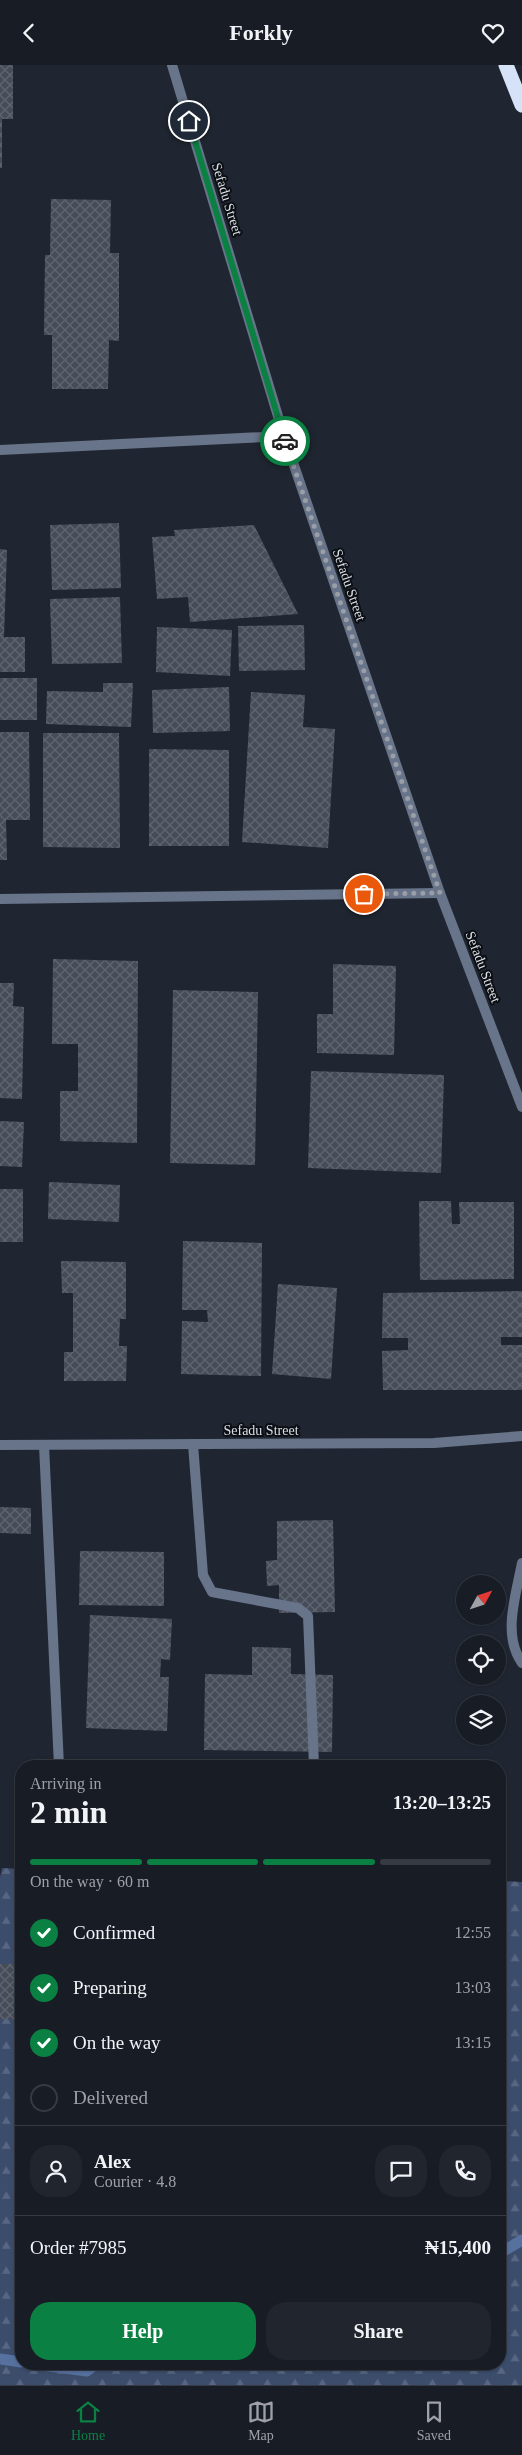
<!DOCTYPE html>
<html lang="en">
<head>
<meta charset="utf-8">
<style>
  body { margin:0; font-family:Georgia,serif; background:#21252d; color:#f1f3f6; height:100vh; display:flex; flex-direction:column; font-size:19px; white-space:nowrap }
  * { box-sizing:border-box; margin:0 }
  p { font-size:16px; color:#9fa1a7 }
  .icon { flex:none; width:28px; height:28px; fill:none; stroke:currentColor; stroke-width:2; stroke-linecap:round; stroke-linejoin:round }
  .map { position:relative; flex:1; overflow:hidden }
  .panel { position:absolute; left:15px; top:1695px; width:491px; height:610px; display:flex; flex-direction:column; background:#181c25; border-radius:20px; box-shadow:0 1px 4px #0004,0 0 0 1px #363a42 }
  .panel>* { flex:none }
  .needle { width:32px; rotate:50deg }
  .tools { position:absolute; left:456px; top:1510px; display:grid; gap:10px }
  .tools a { display:grid; place-items:center; width:50px; height:50px; border-radius:50%; background:#181c25; box-shadow:0 1px 4px #0004,0 0 0 1px #363a42; font-size:25px }
  .pin { position:absolute; display:grid; place-items:center; width:42px; height:42px; color:#fff; margin:-21px; border:2px solid #fff; border-radius:50%; box-shadow:0 1px 5px #0007 }
  .courier { position:absolute; display:grid; place-items:center; width:50px; height:50px; margin:-25px; border:4px solid #0b8043; border-radius:50%; background:#fff; color:#222; box-shadow:0 1px 6px #0007 }
  .headline em { font-style:normal; font-weight:700 }
  .headline div { display:flex; flex-direction:column-reverse }
  .headline { display:flex; align-items:center; justify-content:space-between; height:85px; padding:0 15px }
  h1 { font-size:32px; font-weight:700; line-height:38px }
  .bar { display:grid; grid-template-columns:repeat(4,1fr); gap:8px 5px; align-content:center; height:60px; padding:0 15px }
  .bar i { height:6px; border-radius:4px; background:#363a42 }
  .bar .selected { background:#0b8043 }
  .bar p { grid-column:span 4 }
  .line { display:flex; align-items:center; gap:12px; padding:0 15px; border-top:1px solid #363a42 }
  .line div { flex:1 }
  .round { display:grid; place-items:center; flex:none; width:52px; height:52px; border-radius:20px; background:#21252d }
  ol { padding:0 15px; list-style:none }
  li { display:flex; align-items:center; gap:15px; height:55px }
  li p { margin-inline-start:auto }
  li .icon { padding:5px; border-radius:50%; background:#0b8043; color:#fff; stroke-width:4 }
  li:last-child { color:#9fa1a7 }
  li i { width:28px; height:28px; border:2px solid #363a42; border-radius:50% }
  .cta { display:flex; gap:10px; margin-top:auto; padding:10px 15px }
  .cta a { flex:1; height:58px; border-radius:20px; background:#0b8043; color:#fff; font-size:20px; font-weight:700; line-height:58px; text-align:center }
  .cta a+a { background:#21252d; color:#f1f3f6 }
  header { display:flex; justify-content:space-between; align-items:center; height:65px; padding:0 15px; background:#181c25; font-size:22px; font-weight:700 }
  .menu { display:flex; justify-content:space-around; align-items:center; height:70px; border-top:1px solid #363a42; background:#181c25; font-size:14px; color:#9fa1a7 }
  .menu a { display:grid; justify-items:center; gap:2px }
  .menu .selected { color:#0b8043 }
  .map>svg:first-child { display:block }
  .forest { fill:url(#forest-firs) }
  .lines { fill:none; stroke-linecap:round; stroke-linejoin:round }
  .stream { stroke:#57719f; stroke-width:11 }
  .building { fill:url(#building-cross-hatch) }
  .lane { stroke:#687489; stroke-width:10 }
  .street { stroke:#687489; stroke-width:10 }
  .highway { stroke:#d6e2f7; stroke-width:15 }
  .done { stroke:#999ea7; stroke-width:5; stroke-dasharray:0 9 }
  .route { stroke:#0b8043; stroke-width:6 }
  .labels { text-anchor:middle; dominant-baseline:central; stroke-width:4; stroke-linejoin:round; paint-order:stroke }
  .street-label { font-size:14px; fill:#dadfe6; stroke:#0c0f14 }
</style>
</head>
<body>
<header><svg class="icon" aria-label="back" viewBox="0 0 24 24"><path d="M15 5l-7 7 7 7"/></svg>Forkly<svg class="icon" aria-label="heart" viewBox="0 0 24 24"><path d="M12 20l-8-8c-3-5 5-10 8-4 3-6 11-1 8 4z"/></svg></header>
<div class="map">
<svg width="522" height="2320" viewBox="0 0 522 2320">
  <defs>
    <pattern id="forest-firs" width="22" height="20" patternUnits="userSpaceOnUse" patternTransform="scale(1.25)"><rect width="22" height="20" fill="#3c4d6c"/><path d="M5 1l3.5 6h-7zM16 11l3.5 6h-7z" fill="#586681"/></pattern>
    <pattern id="building-cross-hatch" width="8" height="8" patternUnits="userSpaceOnUse" patternTransform="scale(1.25)"><rect width="8" height="8" fill="#464d59"/><path d="M0 0l8 8M0 8l8-8" fill="none" stroke="#606671"/></pattern>
  </defs>
  <rect width="100%" height="100%" fill="#202631"/>
  <path class="forest" d="M2,1803L21,1804V2299H500V1816L522,1817V2320H0V1812Z"/>
  <g class="lines">
    <g class="stream">
      <path d="M500,2188L522,2175"/>
      <path d="M0,2294L21,2297"/>
      <path d="M34,2299L87,2306L96,2299"/>
    </g>
  </g>
  <g class="building">
    <path d="M0,0H13V54H2V103H0Z"/>
    <path d="M51,134L111,135L110,188H119V276L109,275L108,324H52V270H44L45,190H50Z"/>
    <path d="M119,458L121,523L52,525L50,460Z"/>
    <path d="M254,460L298,549L190,557L188,532L157,534L152,472L175,471L174,465Z"/>
    <path d="M0,484L7,485L4,572H25V607H0Z"/>
    <path d="M120,532L122,598L52,599L50,534Z"/>
    <path d="M304,560L305,605L239,606L238,561Z"/>
    <path d="M157,562L232,565L230,611L156,607Z"/>
    <rect x="0" y="613" width="37" height="42"/>
    <path d="M103,618H133L131,662L46,659L47,626L103,627Z"/>
    <path d="M229,622L230,666L153,668L152,625Z"/>
    <path d="M251,627L305,630L303,662L335,664L328,783L242,777Z"/>
    <path d="M0,667H29L30,755H6L7,795H0Z"/>
    <path d="M43,668H119L120,783L43,782Z"/>
    <path d="M149,684L229,685V781H149Z"/>
    <path d="M53,894L138,896L137,1078L60,1076V1026H78V979H52Z"/>
    <path d="M333,899L396,901L394,990L317,988V949H333Z"/>
    <path d="M0,918H14L13,941L24,942L22,1034L0,1033Z"/>
    <path d="M173,925L258,927L255,1100L170,1098Z"/>
    <path d="M311,1006L444,1010L441,1108L308,1103Z"/>
    <path d="M0,1056L24,1057L22,1102L0,1101Z"/>
    <path d="M49,1117L120,1120L119,1157L48,1154Z"/>
    <rect x="0" y="1124" width="23" height="53"/>
    <path d="M419,1136H451L452,1159H460L459,1137H514V1214L420,1215Z"/>
    <path d="M183,1176L262,1178L261,1311L181,1309L182,1256L208,1257L207,1245H182Z"/>
    <path d="M61,1196L126,1197V1254H120L119,1281H127L126,1316H64V1287H73V1228H62Z"/>
    <path d="M278,1219L337,1223L331,1314L272,1309Z"/>
    <path d="M522,1226V1272H501V1280H522V1325H383L382,1286L408,1285V1273H382L383,1228Z"/>
    <path d="M0,1442L31,1443V1469L0,1468Z"/>
    <path d="M333,1455L335,1547L279,1548V1520L267,1521L266,1496L277,1495V1456Z"/>
    <path d="M80,1486L164,1487V1541L79,1540Z"/>
    <path d="M90,1550L172,1554L170,1595L161,1594L160,1612H169L167,1666L86,1663Z"/>
    <path d="M252,1582L291,1583V1609L333,1610L332,1687L204,1685L205,1609L252,1610Z"/>
    <path d="M0,1899H21V1955L0,1954Z"/>
  </g>
  <g class="lines">
    <g class="lane">
      <path d="M193,1379L203,1510L212,1527L298,1543L308,1551L314,1701"/>
      <path d="M44,1380L59,1701"/>
      <path d="M522,1498C516,1530 502,1570 522,1598"/>
    </g>
    <g class="street">
      <path d="M172,0L284,371L440,828L522,1042"/>
      <path d="M0,385L284,371"/>
      <path d="M0,834L440,828"/>
      <path d="M0,1380L434,1378L522,1371"/>
    </g>
    <path class="highway" d="M506,0L522,40"/>
  </g>
  <g class="lines">
    <path class="done" d="M285,376L440,828L364,829"/>
    <path class="route" d="M189,56L285,376"/>
  </g>
  <g class="labels">
    <g class="street-label">
      <text transform="translate(227 134) rotate(73)">Sefadu Street</text>
      <text transform="translate(349 520) rotate(71)">Sefadu Street</text>
      <text transform="translate(483 902) rotate(69)">Sefadu Street</text>
      <text x="261" y="1365">Sefadu Street</text>
    </g>
  </g>
</svg>
<div class="tools">
<a><svg class="needle" viewBox="-14 -14 28 28"><path d="M0-13l5 13h-10z" fill="#e53935"/><path d="M0 13l5-13h-10z" fill="#9fa1a7"/></svg></a>
<a><svg class="icon" aria-label="locate" viewBox="0 0 24 24"><circle cx="12" cy="12" r="6"/><path d="M12 2v4M12 18v4M2 12h4M18 12h4"/></svg></a>
<a><svg class="icon" aria-label="layers" viewBox="0 0 24 24"><path d="M12 4l9 5-9 5-9-5zM3 14l9 5 9-5"/></svg></a>
</div>
<div class="pin" style="left:364px;top:829px;background:#ea580c"><svg class="icon" aria-label="bag" viewBox="0 0 24 24"><path d="M5 8h14l-1 12H6zM9 8a3 3 0 0 1 6 0"/></svg></div>
<div class="pin" style="left:189px;top:56px;background:#1f2937"><svg class="icon" aria-label="home" viewBox="0 0 24 24"><path d="M3 11l9-7 9 7M6 9v11h12V9"/></svg></div>
<div class="courier" style="left:285px;top:376px"><svg class="icon" aria-label="car" viewBox="0 0 24 24"><path d="M5 17H2v-5l4-1 3-4h7l3 4 3 1v5h-3M9 17h6M6 11h13"/><circle cx="7" cy="17" r="2"/><circle cx="17" cy="17" r="2"/></svg></div>
<section class="panel">
<div class="headline"><div><h1>2 min</h1><p>Arriving in</p></div><em>13:20–13:25</em></div>
<div class="bar"><i class="selected"></i><i class="selected"></i><i class="selected"></i><i></i><p>On the way · 60 m</p></div>
<ol>
<li><svg class="icon" aria-label="check" viewBox="0 0 24 24"><path d="M5 12l5 5 9-10"/></svg>Confirmed<p>12:55</p></li>
<li><svg class="icon" aria-label="check" viewBox="0 0 24 24"><path d="M5 12l5 5 9-10"/></svg>Preparing<p>13:03</p></li>
<li><svg class="icon" aria-label="check" viewBox="0 0 24 24"><path d="M5 12l5 5 9-10"/></svg>On the way<p>13:15</p></li>
<li><i></i>Delivered</li>
</ol>
<div class="line" style="height:90px"><a class="round"><svg class="icon" aria-label="person" viewBox="0 0 24 24"><circle cx="12" cy="8" r="4"/><path d="M4 21q1-7 8-7t8 7"/></svg></a><div><b>Alex</b><p>Courier · 4.8</p></div><a class="round"><svg class="icon" aria-label="chat" viewBox="0 0 24 24"><path d="M4 5h16v11H9l-5 4z"/></svg></a><a class="round"><svg class="icon" aria-label="phone" viewBox="0 0 24 24"><path d="M5 4h4l2 5-3 2q2 4 5 5l2-3 5 2v4C11 20 4 13 5 4z"/></svg></a></div>
<div class="line" style="height:65px"><div>Order #7985</div><b>₦15,400</b></div>
<div class="cta"><a>Help</a><a>Share</a></div>
</section>
</div>
<nav class="menu">
<a class="selected"><svg class="icon" aria-label="home" viewBox="0 0 24 24"><path d="M3 11l9-7 9 7M6 9v11h12V9"/></svg>Home</a>
<a><svg class="icon" aria-label="map" viewBox="0 0 24 24"><path d="M3 6l6-2 6 2 6-2v14l-6 2-6-2-6 2zM9 4v14M15 6v14"/></svg>Map</a>
<a><svg class="icon" aria-label="saved" viewBox="0 0 24 24"><path d="M7 4h10v16l-5-4-5 4z"/></svg>Saved</a>
</nav>
</body>
</html>
